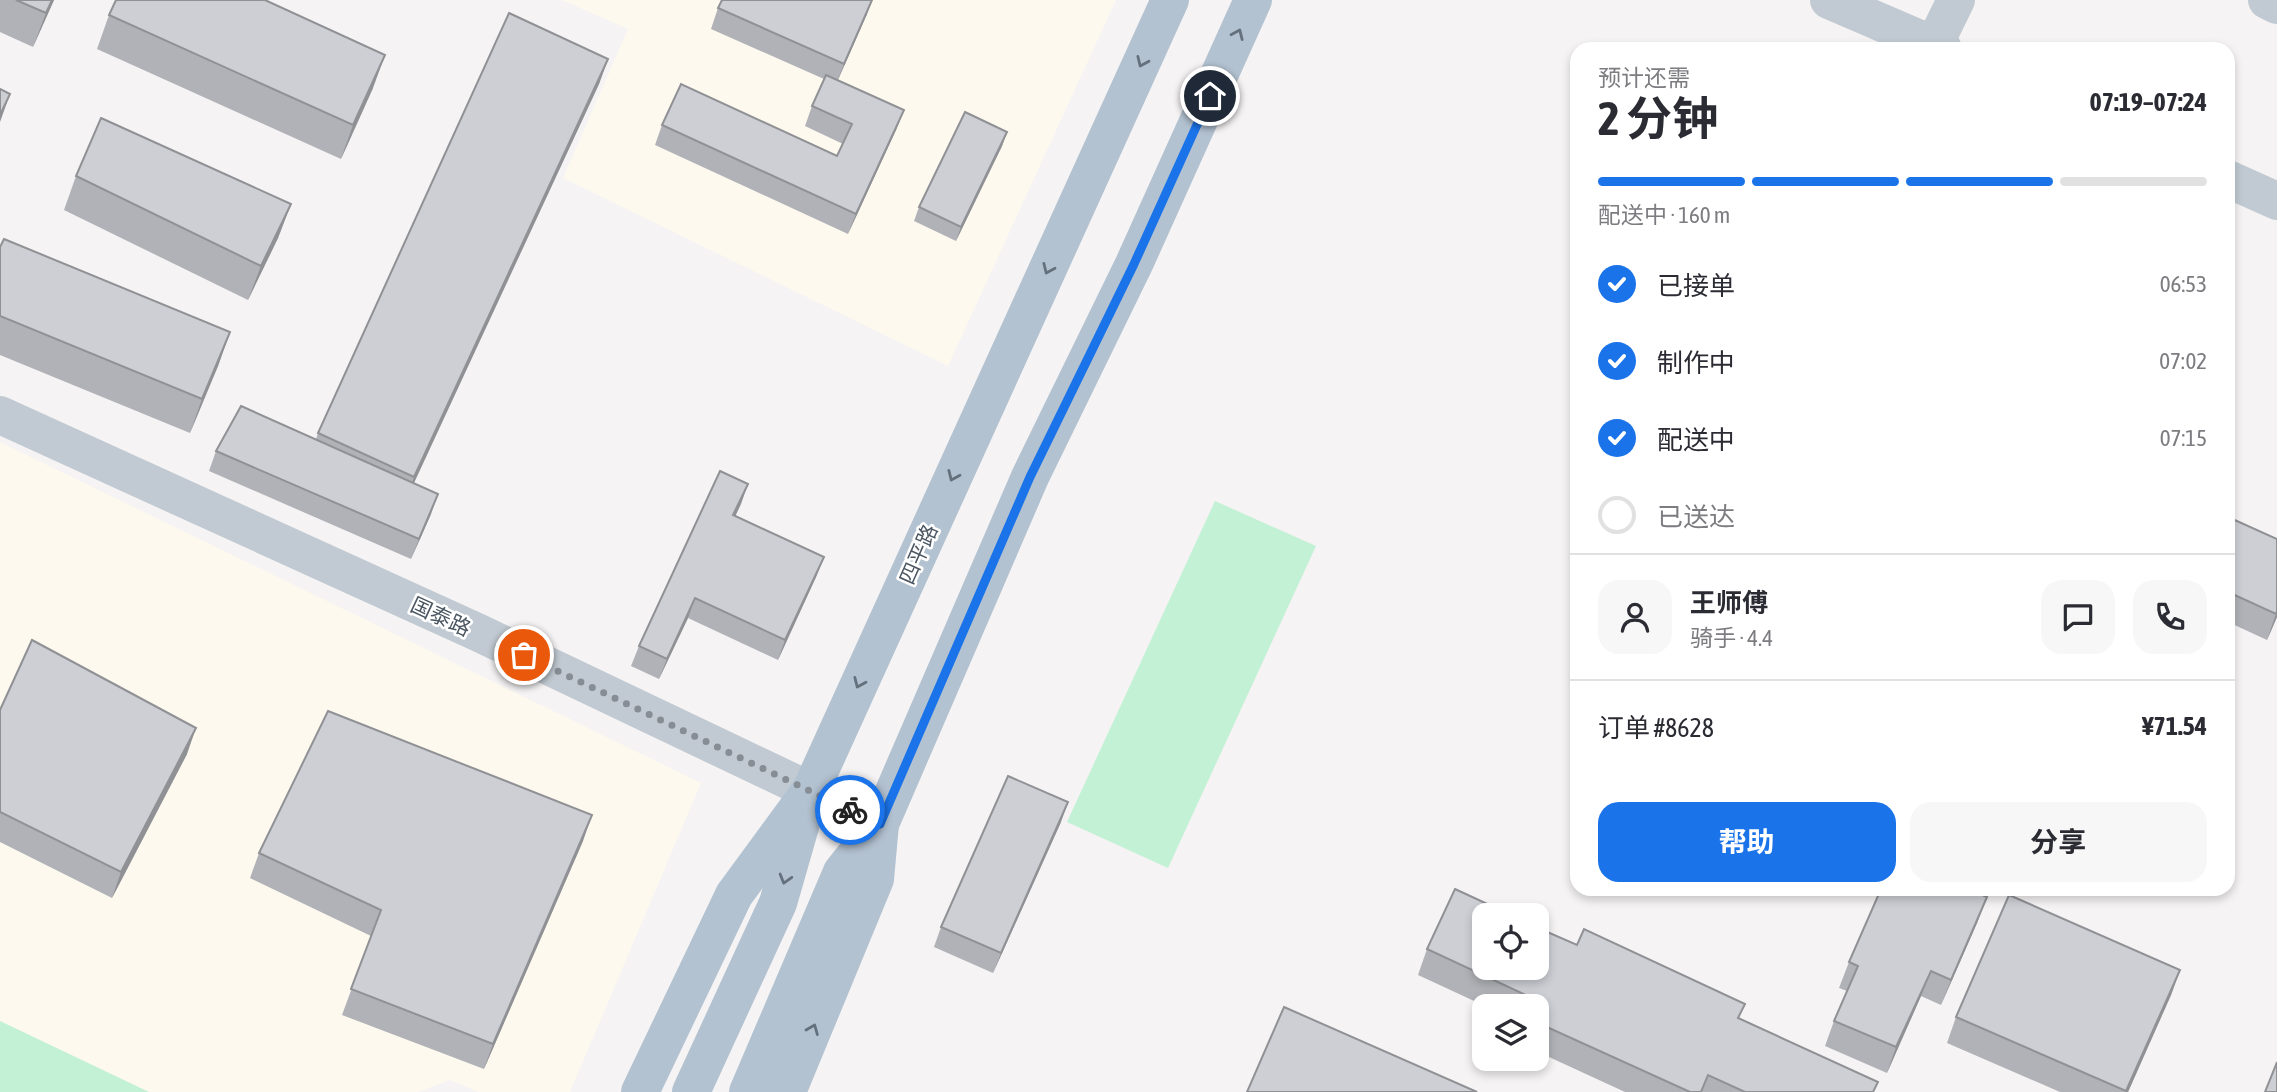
<!DOCTYPE html>
<html lang="zh">
<head>
<meta charset="utf-8">
<style>
  body { margin:0; font-family:"Asap Condensed","Noto Sans SC",sans-serif; background:#f7f7f7; color:#2b2b33; height:100vh; display:flex; flex-direction:column; font-size:26px; white-space:nowrap }
  * { box-sizing:border-box; margin:0 }
  p { font-size:23px; color:#7c7c81 }
  .icon { flex:none; width:38px; height:38px; fill:none; stroke:currentColor; stroke-width:2; stroke-linecap:round; stroke-linejoin:round }
  .map { position:relative; flex:1; overflow:hidden }
  .side { position:absolute; left:1570px; top:42px; width:665px; height:854px; display:flex; flex-direction:column; background:#fff; border-radius:21px; box-shadow:0 4px 10px #0003 }
  .side>* { flex:none }
  .buttons { position:absolute; left:1472px; top:903px; display:grid; gap:14px }
  .buttons a { display:grid; place-items:center; width:77px; height:77px; border-radius:14px; background:#fff; box-shadow:0 4px 10px #0003; font-size:35px }
  .pin { position:absolute; display:grid; place-items:center; width:60px; height:60px; color:#fff; margin:-30px; border:4px solid #fff; border-radius:50%; box-shadow:0 2px 7px #0007 }
  .courier { position:absolute; display:grid; place-items:center; width:70px; height:70px; margin:-35px; border:5px solid #1a73e8; border-radius:50%; background:#fff; color:#222; box-shadow:0 2px 9px #0007 }
  .overview em { font-style:normal; font-weight:700 }
  .overview div { display:flex; flex-direction:column-reverse }
  .overview { display:flex; align-items:center; justify-content:space-between; height:119px; padding:0 28px }
  h1 { font-size:46px; font-weight:700; line-height:52px }
  .bar { display:grid; grid-template-columns:repeat(4,1fr); gap:10px 7px; align-content:center; height:84px; padding:0 28px }
  .bar i { height:9px; border-radius:5px; background:#e1e1e2 }
  .bar .on { background:#1a73e8 }
  .bar p { grid-column:span 4 }
  .line { display:flex; align-items:center; gap:18px; padding:0 28px; border-top:2px solid #e1e1e2 }
  .line div { flex:1 }
  .round { display:grid; place-items:center; flex:none; width:74px; height:74px; border-radius:21px; background:#f7f7f7 }
  ol { padding:0 28px; list-style:none }
  li { display:flex; align-items:center; gap:21px; height:77px }
  li p { margin-inline-start:auto }
  li .icon { padding:7px; border-radius:50%; background:#1a73e8; color:#fff; stroke-width:4 }
  li:last-child { color:#7c7c81 }
  li i { width:38px; height:38px; border:4px solid #e1e1e2; border-radius:50% }
  .primary-button { display:flex; gap:14px; margin-top:auto; padding:14px 28px }
  .primary-button a { flex:1; height:80px; border-radius:21px; background:#1a73e8; color:#fff; font-size:28px; font-weight:700; line-height:80px; text-align:center }
  .primary-button a+a { background:#f7f7f7; color:#2b2b33 }
  .map>svg:first-child { display:block }
  .commercial { fill:#fdf9ef }
  .green { fill:#c3f1d5 }
  .lines { fill:none; stroke-linecap:round; stroke-linejoin:round }
  .minor { stroke:#c1cad2; stroke-width:38 }
  .major { stroke:#b3c2d1; stroke-width:38 }
  .wall { fill:#b0b2b7 }
  .shaded-wall { fill:#909195 }
  .building { fill:#cdcfd5; stroke:#909195; stroke-width:2 }
  .oneway { stroke:#64717d }
  .done { stroke:#868d94; stroke-width:7; stroke-dasharray:0 12.6 }
  .route { stroke:#1a73e8; stroke-width:9 }
  .labels { text-anchor:middle; dominant-baseline:central; stroke-width:5; stroke-linejoin:round; paint-order:stroke }
  .street-label { font-size:21px; fill:#4a5661; stroke:#fff }
</style>
</head>
<body>
<div class="map">
<svg width="2277" height="1092" viewBox="0 0 2277 1092">
  <rect width="100%" height="100%" fill="#f5f3f3"/>
  <g class="commercial">
    <path d="M562,0H1116L948,366L563,178L628,29Z"/>
    <path d="M0,442L701,783L570,1092H478L450,1080L418,1092H149L0,1021Z"/>
  </g>
  <g class="green">
    <path d="M1215,501L1316,546L1168,868L1067,822Z"/>
    <path d="M0,1021L149,1092H0Z"/>
  </g>
  <g class="lines">
    <g class="minor">
      <path d="M1829,0L1943,49"/>
      <path d="M2267,0L2277,5"/>
      <path d="M1934,45L1956,0"/>
      <path d="M2228,179L2277,201"/>
      <path d="M0,415L477,632L880,824"/>
    </g>
    <g class="major">
      <path d="M640,1092L734,895L811,790L1170,0"/>
      <path d="M691,1092L778,903L803,816"/>
      <path d="M748,1092L842,872L880,824"/>
      <path d="M787,1092L875,879L880,824L1030,477L1134,264L1253,0"/>
    </g>
  </g>
  <g class="wall">
    <path d="M0,0H54L33,47L0,32Z"/>
    <path d="M718,8L867,14L838,80L904,110L896,130L848,234L655,145L662,125L837,156L843,144L805,126L812,106L824,79L711,29Z"/>
    <path d="M109,15L373,88L341,159L97,49Z"/>
    <path d="M608,59L599,84L414,483L431,514L411,559L209,471L216,451L316,439L318,433Z"/>
    <path d="M1007,132L1002,146L956,241L914,221L919,207Z"/>
    <path d="M76,176L291,204L278,238L248,300L64,210Z"/>
    <path d="M0,247L230,332L218,366L190,433L0,355Z"/>
    <path d="M748,484L735,516L824,557L816,577L778,660L688,618L659,679L631,666L639,646Z"/>
    <path d="M2228,517L2277,617L2267,640L2228,622Z"/>
    <path d="M0,710L187,754L112,898L0,842Z"/>
    <path d="M1061,822L993,973L934,947L941,927Z"/>
    <path d="M583,841L484,1069L342,1015L371,936L250,878L259,853Z"/>
    <path d="M1987,897L1977,923L1941,1005L1921,996L1887,1073L1825,1046L1834,1021L1847,991L1839,988L1849,962Z"/>
    <path d="M1511,915L1740,1018L1874,1092H1625L1536,1051V1006H1485L1418,975L1427,949Z"/>
    <path d="M2180,970L2171,995L2128,1092H2060L1947,1043L1956,1017Z"/>
  </g>
  <g class="shaded-wall">
    <path d="M52,0H54L33,47L46,13Z"/>
    <path d="M872,0L867,14L836,84L844,64Z"/>
    <path d="M385,55L373,88L341,159L353,125Z"/>
    <path d="M608,59L599,84L405,502L414,477Z"/>
    <path d="M10,94L0,122V115Z"/>
    <path d="M904,110L896,130L848,234L856,214Z"/>
    <path d="M1007,132L1002,146L956,241L961,227Z"/>
    <path d="M291,204L278,238L248,300L261,266Z"/>
    <path d="M230,332L218,366L190,433L202,399Z"/>
    <path d="M748,484L741,504L726,536L733,515Z"/>
    <path d="M438,494L431,514L411,559L419,539Z"/>
    <path d="M824,557L816,577L778,660L785,640Z"/>
    <path d="M695,598L688,618L659,679L667,659Z"/>
    <path d="M2277,611V617L2267,640Z"/>
    <path d="M196,728L187,754L112,898L121,872Z"/>
    <path d="M1068,802L1061,822L993,973L1001,953Z"/>
    <path d="M592,815L583,841L484,1069L493,1044Z"/>
    <path d="M1987,897L1977,923L1941,1005L1951,980Z"/>
    <path d="M2180,970L2171,995L2128,1092H2126Z"/>
    <path d="M1931,971L1921,996L1887,1073L1896,1047Z"/>
  </g>
  <g class="building">
    <path d="M16,0H52L46,13Z"/>
    <path d="M116,0H265L385,55L353,125L109,15Z"/>
    <path d="M722,0H872L844,64L718,8Z"/>
    <path d="M509,13L608,59L414,477L318,433Z"/>
    <path d="M826,75L904,110L856,214L662,125L681,84L837,156L852,124L812,106Z"/>
    <path d="M0,89L10,94L0,115Z"/>
    <path d="M965,112L1007,132L961,227L919,207Z"/>
    <path d="M101,118L291,204L261,266L76,176Z"/>
    <path d="M4,239L230,332L202,399L0,316V247Z"/>
    <path d="M241,406L438,494L419,539L216,451Z"/>
    <path d="M720,471L748,484L733,515L824,557L785,640L695,598L667,659L639,646Z"/>
    <path d="M2228,517L2277,539V611L2276,614L2228,592Z"/>
    <path d="M32,640L196,728L121,872L0,812V710Z"/>
    <path d="M328,711L592,815L493,1044L351,989L381,910L259,853Z"/>
    <path d="M1008,776L1068,802L1001,953L941,927Z"/>
    <path d="M1455,889L1511,915H1484V968H1536V927L1577,945L1584,929L1745,1004L1738,1018L1878,1082L1873,1092H1745L1708,1075L1701,1092H1690L1538,1023L1547,1005L1427,949Z"/>
    <path d="M1881,889H1968L1987,897L1951,980L1931,971L1896,1047L1834,1021L1858,966L1849,962Z"/>
    <path d="M2009,895L2180,970L2126,1091L1956,1017Z"/>
    <path d="M1284,1007L1477,1092H1247Z"/>
    <path d="M2277,1062V1092H2265Z"/>
  </g>
  <defs><path id="oneway-chevron" d="M-2-3.5L2.5 0L-2 3.5" fill="none" stroke-width="1.6" stroke-linecap="round" stroke-linejoin="round" transform="scale(1.75)"/></defs>
  <g class="oneway">
    <use href="#oneway-chevron" transform="translate(1238 34) rotate(-66)"/>
    <use href="#oneway-chevron" transform="translate(1142 62) rotate(114)"/>
    <use href="#oneway-chevron" transform="translate(1048 269) rotate(114)"/>
    <use href="#oneway-chevron" transform="translate(953 476) rotate(114)"/>
    <use href="#oneway-chevron" transform="translate(859 683) rotate(114)"/>
    <use href="#oneway-chevron" transform="translate(785 879) rotate(106)"/>
    <use href="#oneway-chevron" transform="translate(813 1029) rotate(-68)"/>
  </g>
  <g class="lines">
    <path class="done" d="M524,655L850,810"/>
    <path class="route" d="M850,810L880,824L1030,477L1134,264L1210,96"/>
  </g>
  <g class="labels">
    <g class="street-label">
      <text transform="translate(918 554) rotate(-66)">四平路</text>
      <text transform="translate(441 616) rotate(25)">国泰路</text>
    </g>
  </g>
</svg>
<div class="buttons">
<a><svg class="icon" aria-label="locate" viewBox="0 0 24 24"><circle cx="12" cy="12" r="6"/><path d="M12 2v4M12 18v4M2 12h4M18 12h4"/></svg></a>
<a><svg class="icon" aria-label="layers" viewBox="0 0 24 24"><path d="M12 4l9 5-9 5-9-5zM3 14l9 5 9-5"/></svg></a>
</div>
<div class="pin" style="left:524px;top:655px;background:#ea580c"><svg class="icon" aria-label="bag" viewBox="0 0 24 24"><path d="M5 8h14l-1 12H6zM9 8a3 3 0 0 1 6 0"/></svg></div>
<div class="pin" style="left:1210px;top:96px;background:#1f2937"><svg class="icon" aria-label="home" viewBox="0 0 24 24"><path d="M3 11l9-7 9 7M6 9v11h12V9"/></svg></div>
<div class="courier" style="left:850px;top:810px"><svg class="icon" aria-label="bike" viewBox="0 0 24 24"><circle cx="6" cy="16" r="4"/><circle cx="18" cy="16" r="4"/><path d="M6 16l4-8h5l3 8M10 8l3 8H6M13 5h3"/></svg></div>
<section class="side">
<div class="overview"><div><h1>2 分钟</h1><p>预计还需</p></div><em>07:19–07:24</em></div>
<div class="bar"><i class="on"></i><i class="on"></i><i class="on"></i><i></i><p>配送中 · 160 m</p></div>
<ol>
<li><svg class="icon" aria-label="check" viewBox="0 0 24 24"><path d="M5 12l5 5 9-10"/></svg>已接单<p>06:53</p></li>
<li><svg class="icon" aria-label="check" viewBox="0 0 24 24"><path d="M5 12l5 5 9-10"/></svg>制作中<p>07:02</p></li>
<li><svg class="icon" aria-label="check" viewBox="0 0 24 24"><path d="M5 12l5 5 9-10"/></svg>配送中<p>07:15</p></li>
<li><i></i>已送达</li>
</ol>
<div class="line" style="height:126px"><a class="round"><svg class="icon" aria-label="person" viewBox="0 0 24 24"><circle cx="12" cy="8" r="4"/><path d="M4 21q1-7 8-7t8 7"/></svg></a><div><b>王师傅</b><p>骑手 · 4.4</p></div><a class="round"><svg class="icon" aria-label="chat" viewBox="0 0 24 24"><path d="M4 5h16v11H9l-5 4z"/></svg></a><a class="round"><svg class="icon" aria-label="phone" viewBox="0 0 24 24"><path d="M5 4h4l2 5-3 2q2 4 5 5l2-3 5 2v4C11 20 4 13 5 4z"/></svg></a></div>
<div class="line" style="height:91px"><div>订单 #8628</div><b>¥71.54</b></div>
<div class="primary-button"><a>帮助</a><a>分享</a></div>
</section>
</div>
</body>
</html>
